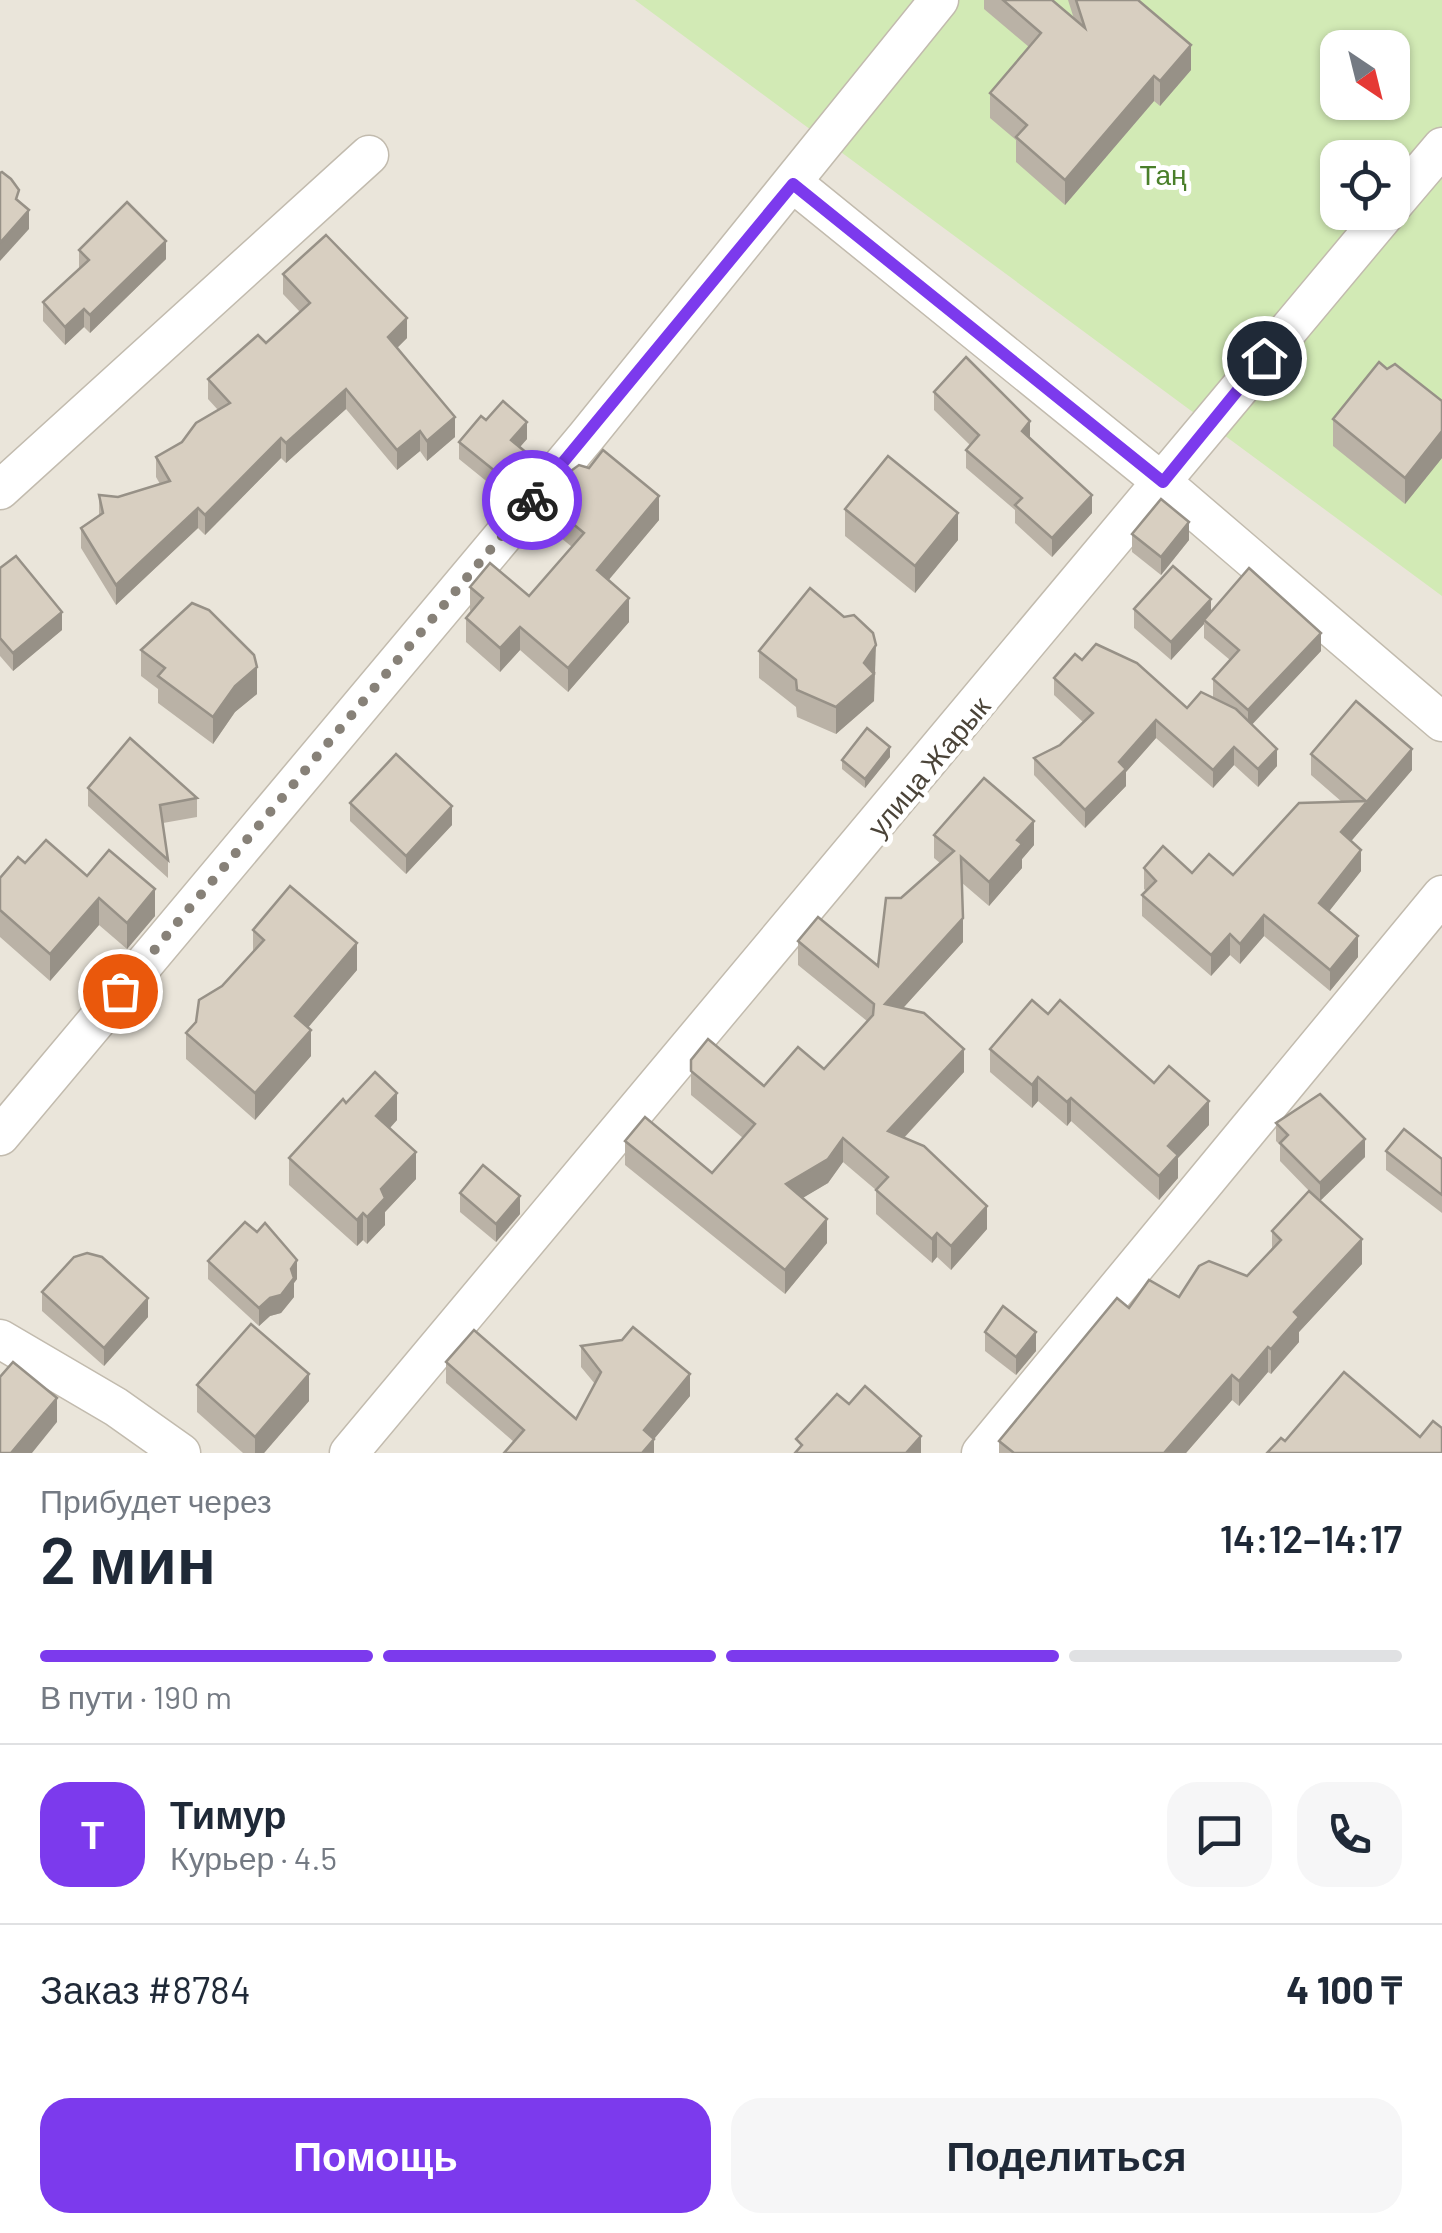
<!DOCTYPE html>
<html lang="ru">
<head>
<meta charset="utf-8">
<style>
  body { margin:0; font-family:Barlow,sans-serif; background:#f6f6f7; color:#1f2937; height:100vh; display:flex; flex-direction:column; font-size:38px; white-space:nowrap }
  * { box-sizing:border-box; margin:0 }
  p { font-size:32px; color:#747a83 }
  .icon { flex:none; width:55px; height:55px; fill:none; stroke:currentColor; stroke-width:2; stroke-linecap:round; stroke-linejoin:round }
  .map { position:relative; height:1453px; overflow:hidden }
  .sheet { display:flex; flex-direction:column; background:#fff; flex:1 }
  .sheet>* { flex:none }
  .needle { width:65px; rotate:145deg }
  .controls { position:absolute; left:1320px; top:30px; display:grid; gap:20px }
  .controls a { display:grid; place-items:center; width:90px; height:90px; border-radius:20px; background:#fff; box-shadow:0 2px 8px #0004; font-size:50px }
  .pin { position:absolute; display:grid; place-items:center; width:85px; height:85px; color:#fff; margin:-42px; border:5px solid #fff; border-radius:50%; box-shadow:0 2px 10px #0007 }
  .courier { position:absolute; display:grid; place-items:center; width:100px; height:100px; margin:-50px; border:8px solid #7c3aed; border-radius:50%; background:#fff; color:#222; box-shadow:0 2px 12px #0007 }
  .headline em { font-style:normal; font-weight:600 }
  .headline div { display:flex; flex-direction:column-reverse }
  .headline { display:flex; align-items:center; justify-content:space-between; height:170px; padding:0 40px }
  h1 { font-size:65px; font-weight:600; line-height:75px }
  .bar { display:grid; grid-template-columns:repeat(4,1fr); gap:15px 10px; align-content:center; height:120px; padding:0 40px }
  .bar i { height:12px; border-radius:8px; background:#e0e1e3 }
  .bar .active { background:#7c3aed }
  .bar p { grid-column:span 4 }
  .line { display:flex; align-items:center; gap:25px; padding:0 40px; border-top:2px solid #e0e1e3 }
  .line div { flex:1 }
  .round { display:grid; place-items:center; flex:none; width:105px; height:105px; border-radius:30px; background:#f6f6f7 }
  .action { display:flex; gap:20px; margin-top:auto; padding:20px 40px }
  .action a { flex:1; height:115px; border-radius:30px; background:#7c3aed; color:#fff; font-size:40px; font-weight:600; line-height:115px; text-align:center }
  .action a+a { background:#f6f6f7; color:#1f2937 }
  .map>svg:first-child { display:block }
  .residential { fill:#eae5da; fill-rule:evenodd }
  .green { fill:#d2eab5; fill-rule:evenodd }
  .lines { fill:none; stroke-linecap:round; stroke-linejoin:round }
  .minor-casing { stroke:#c2bbae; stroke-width:41 }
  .minor { stroke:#fff; stroke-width:38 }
  .wall { fill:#bab2a6 }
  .shaded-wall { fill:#979187 }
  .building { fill:#d8cfc1; stroke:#979187; stroke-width:2.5 }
  .done { stroke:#878178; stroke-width:10; stroke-dasharray:0 18 }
  .route { stroke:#7c3aed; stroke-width:12 }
  .labels { text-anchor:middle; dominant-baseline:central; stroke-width:10; stroke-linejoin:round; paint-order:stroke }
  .park-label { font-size:28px; fill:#4a7f2a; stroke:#fff }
  .street-label { font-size:28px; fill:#4b4439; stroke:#fff }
</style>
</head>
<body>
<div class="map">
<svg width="1442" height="1453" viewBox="0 0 1442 1453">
  <rect width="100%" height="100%" fill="#f6f3ec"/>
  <path class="residential" d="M0,0H1442V1453H0ZM1338,48H1392V102H1338ZM1338,158H1392V212H1338Z"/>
  <path class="green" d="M635,0H1442V596ZM1338,48H1392V102H1338ZM1338,158H1392V212H1338Z"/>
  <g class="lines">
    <g class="minor-casing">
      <g id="minor">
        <path d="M793,183L1163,483L1442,722"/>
        <path d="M1392,206L1442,147"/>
        <path d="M0,490L369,155"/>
        <path d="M0,1136L586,437L939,0"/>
        <path d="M0,1339L116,1407L181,1453"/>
        <path d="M349,1453L1387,212"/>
        <path d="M981,1453L1442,895"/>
      </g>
    </g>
    <use href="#minor" class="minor"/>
  </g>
  <g class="wall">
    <path d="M984,0H1052L1074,19L1068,0H1138L1191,70L1160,106L1154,101L1065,205L1016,162V140L990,118V93L1029,47L984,9Z"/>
    <path d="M79,250L166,259L90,333L84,327L65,345L43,321V302L79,269Z"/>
    <path d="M283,274L407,338L397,348L455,437L427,461L420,451L397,470L346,409L286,463L281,458L205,535L198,528L116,605L81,548V528L99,516V495L118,497L160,484L156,477V457L182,442L218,410L208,399V379L266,343L300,312L283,294Z"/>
    <path d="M1387,369L1442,401V458L1405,504L1333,446V419Z"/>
    <path d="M934,392L1030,438L1092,513L1052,557L1015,523V510L966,468V450L970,445L934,410Z"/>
    <path d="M486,420L527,439L520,447L528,470L506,497L459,459V442Z"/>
    <path d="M561,478L659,520L608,580L629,622L568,692L520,650L500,672L466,642V618L471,612L470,610V587L529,596L572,547L555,533V509L561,501Z"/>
    <path d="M845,509L958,540L915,593L845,536Z"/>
    <path d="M1132,534L1189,540L1161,575L1132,552Z"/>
    <path d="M0,568L62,630L13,671L0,656Z"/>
    <path d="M1134,609L1211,612L1321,651L1252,724L1277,766L1258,787L1234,765L1213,788L1156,738L1126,772V786L1085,828L1034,775V758L1060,745L1083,722L1054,695V678L1082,660L1187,708L1213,697V679L1230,660L1204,638V624L1171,660L1134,628Z"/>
    <path d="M141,650L257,694L235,712L213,744L158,703V689L141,676Z"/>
    <path d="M759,651L876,672L874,675V701L836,734L797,717L796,707L759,678Z"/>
    <path d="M1311,754L1412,770L1351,841L1361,871L1329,911L1358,957L1330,991L1264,936L1240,964L1230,955L1211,976L1142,916V895L1146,891L1144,889V868L1192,873L1233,875L1342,802L1311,775Z"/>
    <path d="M890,757L865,788L842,769V760Z"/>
    <path d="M88,788L197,798V817L163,823L168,860V878L88,806Z"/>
    <path d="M350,803L452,825L406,874L350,821Z"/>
    <path d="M934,835L1034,845L1022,859V868L989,906L961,882L963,942L903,1008L964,1072L904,1138L987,1229L951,1270L937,1257L932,1263L876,1214V1190L843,1162L828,1183L802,1198L827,1243L785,1294L625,1165V1141L712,1173L743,1138L691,1095V1060L764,1086L824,1069L867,1021L798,965V941L878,966L901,898L940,863L934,858Z"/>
    <path d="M25,863L87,876L155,916L127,949L99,925L50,981L0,937V878Z"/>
    <path d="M253,930L357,970L308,1027L311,1056L255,1120L186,1059V1033L253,952Z"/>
    <path d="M1048,1014L1154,1083L1209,1125L1178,1158V1178L1159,1200L1071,1121L1067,1126L1038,1101L1032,1108L990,1072V1049Z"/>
    <path d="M346,1103L397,1120L390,1128L416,1179L385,1212V1225L367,1244L363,1240L357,1246L289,1185V1158Z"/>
    <path d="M1276,1123L1365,1157L1320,1201L1362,1264L1299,1332V1342L1271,1374L1268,1372L1239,1406L1232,1400L1186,1453H999V1441L1129,1308L1179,1297L1247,1276L1272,1249V1231L1313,1195L1280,1161V1145L1276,1141Z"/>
    <path d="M1386,1151L1442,1159V1213L1386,1170Z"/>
    <path d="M460,1193L520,1214L496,1242L460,1212Z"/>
    <path d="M208,1261L297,1279L294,1283V1297L281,1313L270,1316L259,1326L208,1279Z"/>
    <path d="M42,1292L148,1317L104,1366L42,1311Z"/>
    <path d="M985,1332L1036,1351L1016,1375L985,1351Z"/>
    <path d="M581,1346L690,1396L654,1439V1453L514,1442L446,1383V1362L576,1419L595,1384L581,1367Z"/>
    <path d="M197,1385L309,1401L264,1453H243L197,1412Z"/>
  </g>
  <g class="shaded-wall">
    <path d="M1191,45V70L1160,106V81Z"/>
    <path d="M1154,76V101L1065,205V180Z"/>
    <path d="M29,210V229L0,261V243Z"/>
    <path d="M166,241V259L90,333V315Z"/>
    <path d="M84,309V327L65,345V327Z"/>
    <path d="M407,318V338L388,357V337Z"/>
    <path d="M346,389V409L286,463V443Z"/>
    <path d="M455,417V437L427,461V441Z"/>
    <path d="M1030,421V439L1022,431Z"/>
    <path d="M527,422V439L511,457V440Z"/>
    <path d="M420,431V451L397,470V450Z"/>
    <path d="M1442,431V458L1405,504V478Z"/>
    <path d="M281,438V458L205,535V515Z"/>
    <path d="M528,454V470L506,497V480Z"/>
    <path d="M1092,495V513L1052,557V538Z"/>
    <path d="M659,496V520L597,594V570Z"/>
    <path d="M198,508V528L116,605V585Z"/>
    <path d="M958,513V540L915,593V566Z"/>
    <path d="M1189,522V540L1161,575V557Z"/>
    <path d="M629,598V622L568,692V668Z"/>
    <path d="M1211,599V617L1204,620V624L1171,660V642Z"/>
    <path d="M62,612V630L13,671V653Z"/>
    <path d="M520,627V650L500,672V648Z"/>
    <path d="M1321,633V651L1248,729V710Z"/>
    <path d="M876,645L874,701L836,734V707Z"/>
    <path d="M257,667V694L235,712L213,744V717L235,686Z"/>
    <path d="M1156,720V738L1126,772V786L1085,828V810L1119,762Z"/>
    <path d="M890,747V757L865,788V779Z"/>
    <path d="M1234,747V765L1213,788V770Z"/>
    <path d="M1277,749V766L1258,787V769Z"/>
    <path d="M1412,749V770L1341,853V832Z"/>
    <path d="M452,806V825L406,874V856Z"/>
    <path d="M1034,821V845L1022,859V868L989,906V882L1017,840Z"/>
    <path d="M1361,850V871L1319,924V903Z"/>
    <path d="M155,889V916L127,949V923Z"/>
    <path d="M99,898V925L50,981V954Z"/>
    <path d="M1264,915V936L1240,964V944Z"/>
    <path d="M963,918V942L885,1028V1004Z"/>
    <path d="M1230,934V955L1211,976V955Z"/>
    <path d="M1358,936V957L1330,991V970Z"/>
    <path d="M357,943V970L295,1043V1016Z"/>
    <path d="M311,1030V1056L255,1120V1093Z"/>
    <path d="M964,1049V1072L888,1155V1131Z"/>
    <path d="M1038,1077V1101L1032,1108V1085Z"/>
    <path d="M397,1093V1120L376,1143V1116Z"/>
    <path d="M1071,1098V1121L1067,1126V1102Z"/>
    <path d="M1209,1101V1125L1178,1158V1178L1159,1200V1176L1168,1146Z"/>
    <path d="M843,1138V1162L828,1183L786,1208V1184Z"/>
    <path d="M1365,1139V1157L1320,1201V1183Z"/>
    <path d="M416,1152V1179L385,1212V1225L367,1244V1217L381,1189Z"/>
    <path d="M520,1196V1214L496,1242V1224Z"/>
    <path d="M987,1206V1229L951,1270V1246Z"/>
    <path d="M363,1213V1240L357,1246V1220Z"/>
    <path d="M827,1219V1243L785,1294V1270Z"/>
    <path d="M937,1233V1257L932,1263V1239Z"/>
    <path d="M1362,1239V1264L1299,1332V1342L1271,1374V1349L1294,1312Z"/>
    <path d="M297,1260V1279L294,1283V1297L281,1313L270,1316L259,1326V1308Z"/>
    <path d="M148,1298V1317L104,1366V1348Z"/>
    <path d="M1036,1332V1351L1016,1375V1357Z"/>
    <path d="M1268,1347V1372L1239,1406V1381Z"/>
    <path d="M309,1374V1401L264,1453H255V1437Z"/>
    <path d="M690,1374V1396L654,1439V1453H642L644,1430Z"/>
    <path d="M1232,1375V1400L1186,1453H1164Z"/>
    <path d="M57,1398V1422L32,1453H11Z"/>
    <path d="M921,1436V1453H906Z"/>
  </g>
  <g class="building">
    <path d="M1003,0H1052L1085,28L1076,0H1138L1191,45L1160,81L1154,76L1065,180L1016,137L1027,125L990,93L1041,33Z"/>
    <path d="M2,172L11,179L19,190L16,199L29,210L0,243V173Z"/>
    <path d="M127,202L166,241L90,315L84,309L65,327L43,302L89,260L79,250Z"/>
    <path d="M326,235L407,318L388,337L455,417L427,441L420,431L397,450L346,389L286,443L281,438L205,515L198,508L116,585L81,528L103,513L99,495L118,497L170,481L156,457L182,442L196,423L230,403L208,379L258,335L266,343L310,303L283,274Z"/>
    <path d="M966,357L1030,421L1022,431L1092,495L1052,538L1015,505L1022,498L966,450L979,435L934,392Z"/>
    <path d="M1379,362L1387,369L1395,364L1442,401V431L1405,478L1333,419Z"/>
    <path d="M503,401L527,422L511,440L528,454L506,480L459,442L481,416L486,420Z"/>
    <path d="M603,450L659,496L597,570L629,598L568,668L520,627L500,648L466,618L483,598L470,587L490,563L529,596L584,533L555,509L569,492L561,478L579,465L589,468Z"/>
    <path d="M888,456L958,513L915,566L845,509Z"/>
    <path d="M1161,499L1189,522L1161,557L1132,534Z"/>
    <path d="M16,556L62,612L13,653L0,638V568Z"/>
    <path d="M1173,566L1211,599L1171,642L1134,609Z"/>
    <path d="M1249,568L1321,633L1248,710L1213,679L1239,650L1204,620Z"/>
    <path d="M810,588L844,617L854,615L873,633L876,645L864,663L874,674L836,707L797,690L796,680L759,651Z"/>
    <path d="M192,603L209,610L254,655L257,667L235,686L213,717L158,676L165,668L141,650Z"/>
    <path d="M1096,644L1137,663L1187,708L1201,692L1236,709L1277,749L1258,769L1234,747L1213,770L1156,720L1119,762L1126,769L1085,810L1034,758L1060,745L1093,713L1054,678L1075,654L1082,660Z"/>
    <path d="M1356,701L1412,749L1341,832L1361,850L1319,903L1358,936L1330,970L1264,915L1240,944L1230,934L1211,955L1142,895L1156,881L1144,868L1163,846L1192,873L1209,854L1233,875L1299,803L1366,801L1311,754Z"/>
    <path d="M867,728L890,747L865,779L842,760Z"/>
    <path d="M130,738L197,798L160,805L168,860L88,788Z"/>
    <path d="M396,754L452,806L406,856L350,803Z"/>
    <path d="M984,778L1034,821L1017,840L1022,844L989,882L961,857L963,918L885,1004L924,1013L964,1049L888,1131L924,1146L987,1206L951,1246L937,1233L932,1239L876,1190L888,1177L843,1138L828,1159L786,1184L827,1219L785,1270L625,1141L645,1117L712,1173L755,1124L691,1071V1060L708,1039L764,1086L798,1047L824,1069L873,1015L874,1004L798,941L818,917L878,966L886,898H901L954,851L934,835Z"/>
    <path d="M46,840L87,876L109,850L155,889L127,923L99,898L50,954L0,910V878L18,857L25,863Z"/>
    <path d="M290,886L357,943L295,1016L311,1030L255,1093L186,1033L196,1022L199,1000L222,986L264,940L253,930Z"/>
    <path d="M1032,1000L1048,1014L1060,1000L1154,1083L1169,1066L1209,1101L1168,1146L1178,1155L1159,1176L1071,1098L1067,1102L1038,1077L1032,1085L990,1049Z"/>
    <path d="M375,1072L397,1093L376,1116L416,1152L381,1189L385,1198L367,1217L363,1213L357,1220L289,1158L343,1099L346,1103Z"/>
    <path d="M1320,1094L1365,1139L1320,1183L1280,1143L1288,1135L1276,1123Z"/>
    <path d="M1404,1129L1442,1159V1195L1386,1151Z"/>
    <path d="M483,1165L520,1196L496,1224L460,1193Z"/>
    <path d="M1309,1191L1362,1239L1294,1312L1299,1317L1271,1349L1268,1347L1239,1381L1232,1375L1164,1453H1014L999,1441L1117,1298L1129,1308L1149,1280L1179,1297L1199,1266L1209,1261L1247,1276L1281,1240L1272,1231Z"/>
    <path d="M245,1222L257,1232L265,1223L297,1260L291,1269L294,1278L281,1295L270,1298L259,1308L208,1261Z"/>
    <path d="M87,1253L102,1257L148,1298L104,1348L42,1292L74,1257Z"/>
    <path d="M1003,1306L1036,1332L1016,1357L985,1332Z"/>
    <path d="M251,1324L309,1374L255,1437L197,1385Z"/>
    <path d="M633,1327L690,1374L644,1430L654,1439L642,1453H504L524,1430L446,1362L474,1330L576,1419L601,1372L581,1346L622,1340Z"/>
    <path d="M13,1362L57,1398L11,1453H0V1377Z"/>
    <path d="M1344,1372L1420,1437L1433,1421L1442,1428V1453H1267L1281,1438L1285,1441Z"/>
    <path d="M865,1386L921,1436L906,1453H795L802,1445L796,1439L837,1394L849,1404Z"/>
  </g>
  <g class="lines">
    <path class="done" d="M120,991L532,500"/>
    <path class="route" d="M532,500L793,184L1163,482L1264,358"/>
  </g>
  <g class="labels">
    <g class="park-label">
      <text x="1163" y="174">Таң</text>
    </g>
    <g class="street-label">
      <text transform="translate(928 766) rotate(-50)">улица Жарык</text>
    </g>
  </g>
</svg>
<div class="controls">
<a><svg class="needle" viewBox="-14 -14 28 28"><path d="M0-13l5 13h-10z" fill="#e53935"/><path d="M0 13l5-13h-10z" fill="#747a83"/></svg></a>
<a><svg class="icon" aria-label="locate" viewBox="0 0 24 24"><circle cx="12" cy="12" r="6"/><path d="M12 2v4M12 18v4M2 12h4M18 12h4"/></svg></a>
</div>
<div class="pin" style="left:120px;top:991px;background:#ea580c"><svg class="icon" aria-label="bag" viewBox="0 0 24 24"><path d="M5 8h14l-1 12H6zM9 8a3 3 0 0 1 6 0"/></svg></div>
<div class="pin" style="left:1264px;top:358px;background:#1f2937"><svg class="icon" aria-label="home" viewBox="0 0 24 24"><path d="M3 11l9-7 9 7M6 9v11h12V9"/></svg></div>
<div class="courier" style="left:532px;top:500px"><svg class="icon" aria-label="bike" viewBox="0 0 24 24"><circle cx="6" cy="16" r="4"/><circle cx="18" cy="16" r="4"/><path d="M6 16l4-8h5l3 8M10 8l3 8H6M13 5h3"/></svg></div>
</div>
<section class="sheet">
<div class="headline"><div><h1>2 мин</h1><p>Прибудет через</p></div><em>14:12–14:17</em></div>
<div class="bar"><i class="active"></i><i class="active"></i><i class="active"></i><i></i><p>В пути · 190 m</p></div>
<div class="line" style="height:180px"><b class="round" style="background:#7c3aed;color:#fff">Т</b><div><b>Тимур</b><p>Курьер · 4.5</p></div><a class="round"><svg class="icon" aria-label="chat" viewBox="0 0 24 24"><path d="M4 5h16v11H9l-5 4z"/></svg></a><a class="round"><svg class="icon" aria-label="phone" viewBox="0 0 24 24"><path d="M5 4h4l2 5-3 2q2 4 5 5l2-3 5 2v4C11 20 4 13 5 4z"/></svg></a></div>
<div class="line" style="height:130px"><div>Заказ #8784</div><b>4 100 ₸</b></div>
<div class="action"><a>Помощь</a><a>Поделиться</a></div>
</section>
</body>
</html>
